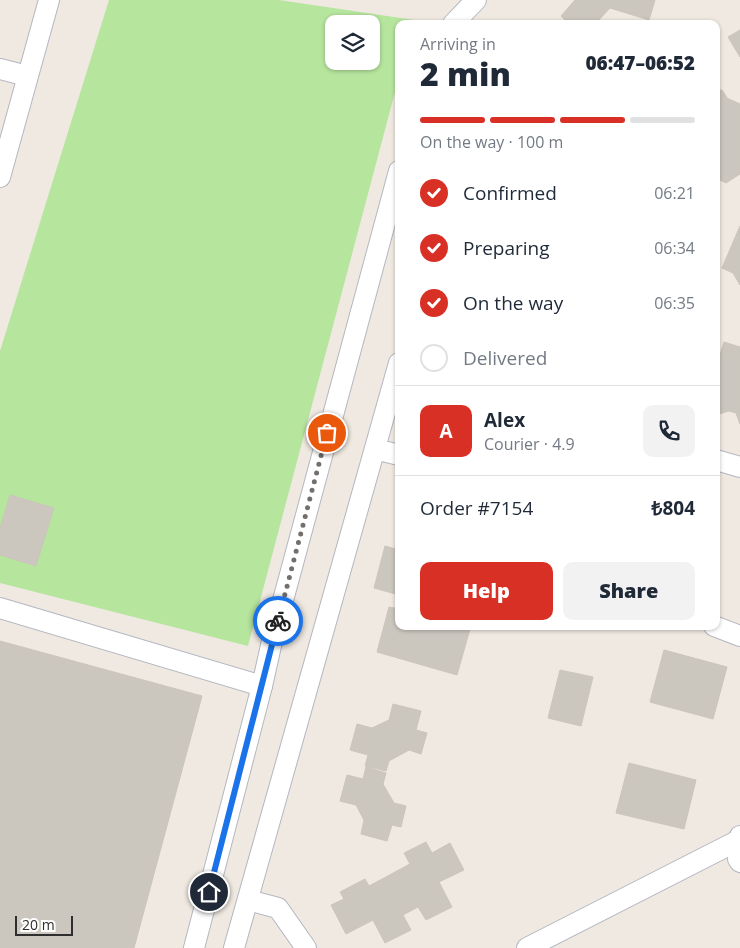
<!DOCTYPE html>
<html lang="en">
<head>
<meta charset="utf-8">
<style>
  body { margin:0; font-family:"Open Sans",sans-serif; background:#f2f2f3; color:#1f2937; height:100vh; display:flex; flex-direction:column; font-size:19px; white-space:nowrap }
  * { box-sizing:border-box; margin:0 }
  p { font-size:16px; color:#747a83 }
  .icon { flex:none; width:28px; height:28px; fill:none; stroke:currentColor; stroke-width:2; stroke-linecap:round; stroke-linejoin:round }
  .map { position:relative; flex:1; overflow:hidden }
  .panel { position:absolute; left:395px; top:20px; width:325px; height:610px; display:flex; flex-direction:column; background:#fff; border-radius:10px; box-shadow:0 1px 4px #0004 }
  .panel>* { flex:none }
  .fabs { position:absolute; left:325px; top:15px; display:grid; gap:10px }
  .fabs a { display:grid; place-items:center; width:55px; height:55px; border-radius:10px; background:#fff; box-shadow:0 1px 4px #0004; font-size:25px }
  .scale { position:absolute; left:15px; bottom:12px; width:58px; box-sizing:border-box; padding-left:5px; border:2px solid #2e2e2e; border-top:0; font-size:14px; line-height:18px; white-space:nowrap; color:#2e2e2e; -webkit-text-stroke:4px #fff; paint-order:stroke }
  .pin { position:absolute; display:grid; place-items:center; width:42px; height:42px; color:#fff; margin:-21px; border:2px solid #fff; border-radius:50%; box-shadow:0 1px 5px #0007 }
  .courier { position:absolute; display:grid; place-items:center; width:50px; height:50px; margin:-25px; border:4px solid #1a73e8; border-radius:50%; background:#fff; color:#222; box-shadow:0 1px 6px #0007 }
  .head em { font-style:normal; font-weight:800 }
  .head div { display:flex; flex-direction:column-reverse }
  .head { display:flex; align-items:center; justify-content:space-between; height:85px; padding:0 25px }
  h1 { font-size:32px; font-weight:800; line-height:38px }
  .bar { display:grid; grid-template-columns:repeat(4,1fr); gap:8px 5px; align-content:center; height:60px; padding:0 25px }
  .bar i { height:6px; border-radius:4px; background:#e0e1e3 }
  .bar .on { background:#d93025 }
  .bar p { grid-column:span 4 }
  .line { display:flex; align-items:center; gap:12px; padding:0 25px; border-top:1px solid #e0e1e3 }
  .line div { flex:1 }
  .round { display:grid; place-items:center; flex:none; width:52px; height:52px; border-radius:10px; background:#f2f2f3 }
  ol { padding:0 25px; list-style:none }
  li { display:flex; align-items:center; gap:15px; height:55px }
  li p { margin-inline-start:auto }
  li .icon { padding:5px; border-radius:50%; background:#d93025; color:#fff; stroke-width:4 }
  li:last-child { color:#747a83 }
  li i { width:28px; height:28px; border:2px solid #e0e1e3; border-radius:50% }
  .button { display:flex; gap:10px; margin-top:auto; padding:10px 25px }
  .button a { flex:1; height:58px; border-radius:10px; background:#d93025; color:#fff; font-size:20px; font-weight:800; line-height:58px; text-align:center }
  .button a+a { background:#f2f2f3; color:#1f2937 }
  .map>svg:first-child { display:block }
  .green { fill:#b6e59e; fill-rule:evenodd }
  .building { fill:#cbc7bf; stroke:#cbc5ba }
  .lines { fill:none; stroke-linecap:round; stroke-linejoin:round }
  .minor-casing { stroke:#b4b7c1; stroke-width:22 }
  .minor { stroke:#fff; stroke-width:20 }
  .done { stroke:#726f6d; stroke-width:5; stroke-dasharray:0 9 }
  .route { stroke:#1a73e8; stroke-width:6 }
</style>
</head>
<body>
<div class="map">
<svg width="740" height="948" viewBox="0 0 740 948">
  <rect width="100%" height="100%" fill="#efe9e1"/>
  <path class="green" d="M109,0H279L414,20L413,24H399V77L248,646L0,583V351ZM334,24H371V61H334Z"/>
  <g class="building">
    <path d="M575,0H655L649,20L610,8L595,24H569L561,16Z"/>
    <path d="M740,30V57L728,37Z"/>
    <path d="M716,88L723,91L727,98L740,104V174L726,183L716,178Z"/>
    <path d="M740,226V285L733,273L722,268Z"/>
    <path d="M724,342L740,347V424L736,413L729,411L716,415V359L719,358Z"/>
    <path d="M10,495L54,508L36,566L0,555V528Z"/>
    <path d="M385,546L399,550V595L374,588Z"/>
    <path d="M389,607L399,609V626H459L470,629L457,675L377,652Z"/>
    <path d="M0,641L202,696L134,948H0Z"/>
    <path d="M664,650L727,667L713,719L650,702Z"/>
    <path d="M560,670L593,677L581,726L548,718Z"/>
    <path d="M393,704L421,711L416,730L427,733L421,754L409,750L389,761L386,771L365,766L368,755L350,750L357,724L372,728L389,720Z"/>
    <path d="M629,763L696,780L684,829L616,813Z"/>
    <path d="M366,767L386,773L383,784L394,803L406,806L401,827L392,825L387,841L361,834L364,820L356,805L340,801L347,775L363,779Z"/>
    <path d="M426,842L432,853L450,843L464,870L439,882L452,907L426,920L418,907L403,915L411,930L385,943L373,920L346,934L331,905L344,899L340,892L365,879L369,886L410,864L404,853Z"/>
  </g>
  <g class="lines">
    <g class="minor-casing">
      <g id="minor">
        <path d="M453,24L476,0"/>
        <path d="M0,69L27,76"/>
        <path d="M0,177L49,0"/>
        <path d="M375,449L399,455"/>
        <path d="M716,460L740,467"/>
        <path d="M0,608L262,686"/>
        <path d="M714,626L740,636"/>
        <path d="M740,836L738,859L740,862"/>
        <path d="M248,900L278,908L306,948"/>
        <path d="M194,948L262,686L272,641L399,171"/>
        <path d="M234,948L399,363"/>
        <path d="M527,948L739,840"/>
      </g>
    </g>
    <use href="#minor" class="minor"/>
  </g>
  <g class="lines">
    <path class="done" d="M278,621L327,433"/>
    <path class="route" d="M209,892L278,621"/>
  </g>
</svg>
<div class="fabs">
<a><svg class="icon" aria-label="layers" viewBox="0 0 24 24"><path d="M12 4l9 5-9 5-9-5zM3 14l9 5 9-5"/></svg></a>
</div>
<div class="scale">20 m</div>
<div class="pin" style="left:327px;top:433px;background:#ea580c"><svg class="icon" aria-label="bag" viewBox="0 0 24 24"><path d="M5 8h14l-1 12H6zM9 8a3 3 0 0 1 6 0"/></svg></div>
<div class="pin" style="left:209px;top:892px;background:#1f2937"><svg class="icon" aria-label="home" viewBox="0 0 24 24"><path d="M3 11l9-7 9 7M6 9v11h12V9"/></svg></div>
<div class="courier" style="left:278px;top:621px"><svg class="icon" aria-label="bike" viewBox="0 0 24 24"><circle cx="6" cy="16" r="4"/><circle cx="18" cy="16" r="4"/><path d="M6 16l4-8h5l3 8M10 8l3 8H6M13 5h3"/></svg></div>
<section class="panel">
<div class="head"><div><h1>2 min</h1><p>Arriving in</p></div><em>06:47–06:52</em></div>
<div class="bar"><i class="on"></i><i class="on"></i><i class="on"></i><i></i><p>On the way · 100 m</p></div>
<ol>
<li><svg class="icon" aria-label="check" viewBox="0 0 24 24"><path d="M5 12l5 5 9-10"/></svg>Confirmed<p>06:21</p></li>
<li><svg class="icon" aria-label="check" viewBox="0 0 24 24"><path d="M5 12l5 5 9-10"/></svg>Preparing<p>06:34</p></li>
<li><svg class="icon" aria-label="check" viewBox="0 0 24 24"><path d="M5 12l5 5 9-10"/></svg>On the way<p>06:35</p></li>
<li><i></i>Delivered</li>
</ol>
<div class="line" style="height:90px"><b class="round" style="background:#d93025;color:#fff">A</b><div><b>Alex</b><p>Courier · 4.9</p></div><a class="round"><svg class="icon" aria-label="phone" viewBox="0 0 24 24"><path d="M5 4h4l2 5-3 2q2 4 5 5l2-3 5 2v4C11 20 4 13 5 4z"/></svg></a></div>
<div class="line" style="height:65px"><div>Order #7154</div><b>₺804</b></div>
<div class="button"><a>Help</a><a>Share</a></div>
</section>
</div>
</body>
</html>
